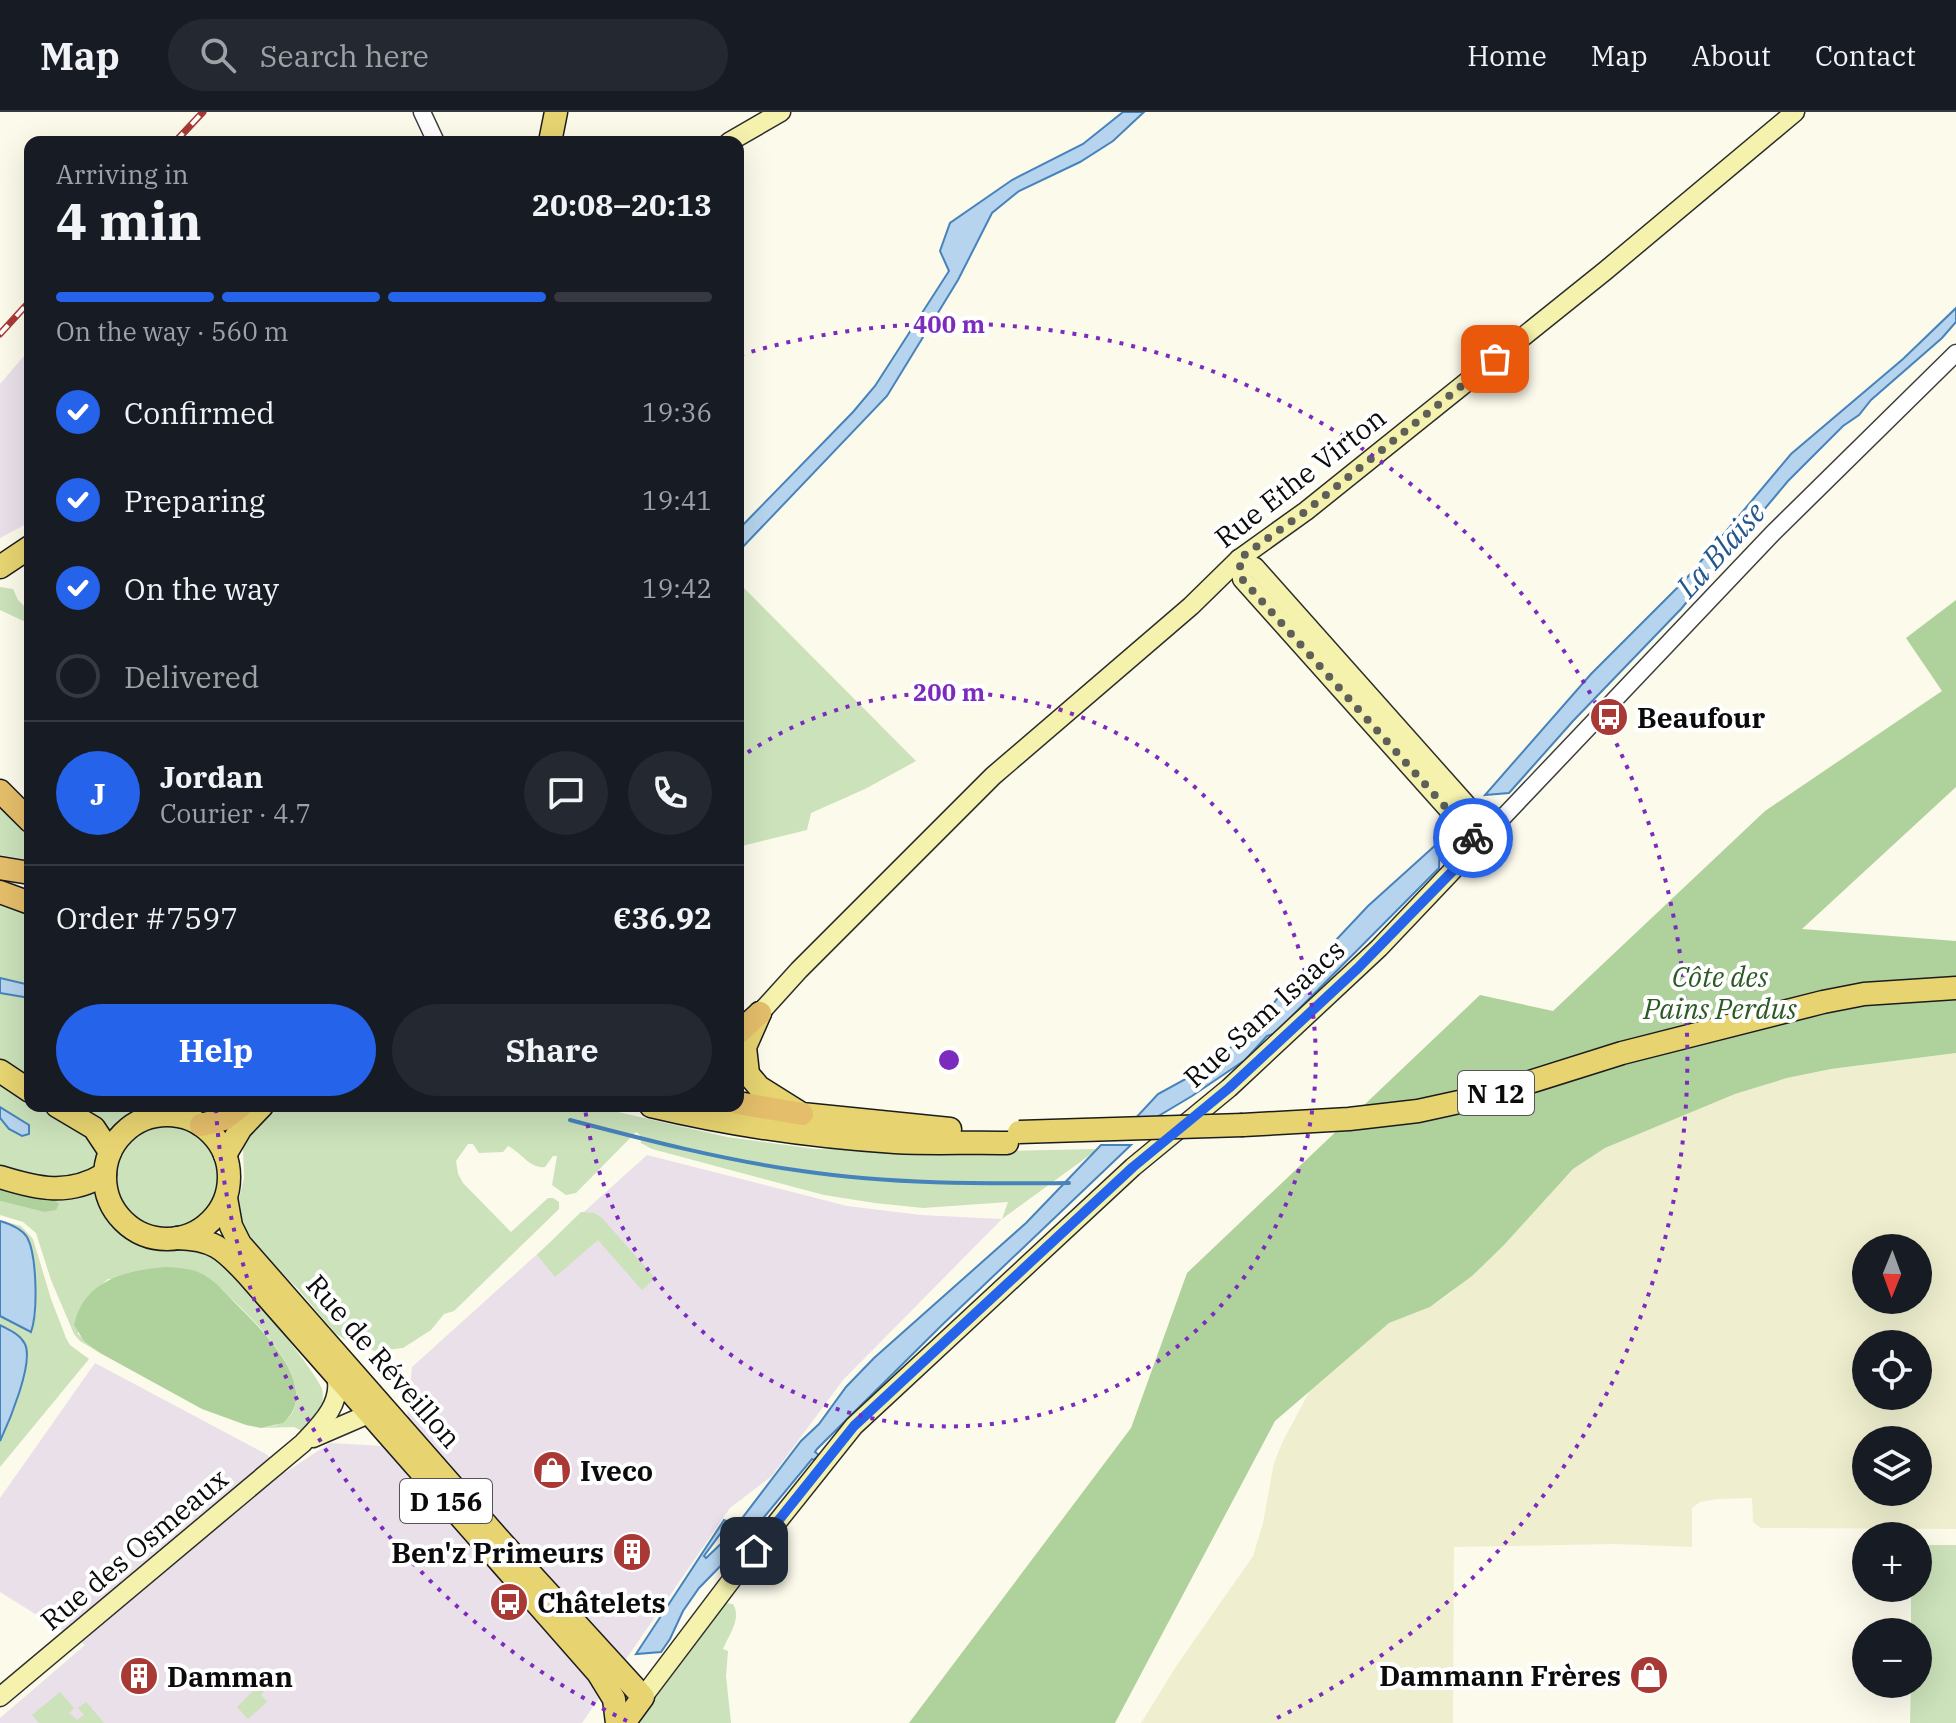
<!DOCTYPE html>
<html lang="en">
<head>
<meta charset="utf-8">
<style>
  body { margin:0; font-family:"IBM Plex Serif",serif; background:#242831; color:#f1f3f6; height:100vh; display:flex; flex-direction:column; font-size:30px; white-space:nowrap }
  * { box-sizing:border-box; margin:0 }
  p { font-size:26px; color:#9ea1a6 }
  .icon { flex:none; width:44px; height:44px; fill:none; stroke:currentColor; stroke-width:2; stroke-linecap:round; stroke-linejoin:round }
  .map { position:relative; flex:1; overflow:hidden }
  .sheet { position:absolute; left:24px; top:24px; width:720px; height:976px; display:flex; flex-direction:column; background:#171b24; border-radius:16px; box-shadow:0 8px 32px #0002 }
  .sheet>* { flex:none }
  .needle { width:52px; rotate:181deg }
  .tools { position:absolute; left:1852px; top:1122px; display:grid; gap:16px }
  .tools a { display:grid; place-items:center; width:80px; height:80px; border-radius:50%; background:#171b24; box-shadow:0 8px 32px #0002; font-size:40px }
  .pin { position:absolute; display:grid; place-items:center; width:68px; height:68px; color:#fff; margin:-34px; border-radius:16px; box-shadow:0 4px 12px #0006 }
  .courier { position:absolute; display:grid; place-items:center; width:80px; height:80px; margin:-40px; border:6px solid #2563eb; border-radius:50%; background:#fff; color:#222; box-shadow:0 2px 10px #0007 }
  .head em { font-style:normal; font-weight:800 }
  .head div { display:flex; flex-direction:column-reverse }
  .head { display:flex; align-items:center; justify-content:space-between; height:136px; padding:0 32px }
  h1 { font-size:52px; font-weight:800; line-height:60px }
  .bar { display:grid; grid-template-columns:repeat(4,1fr); gap:12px 8px; align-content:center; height:96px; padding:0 32px }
  .bar i { height:10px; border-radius:6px; background:#363941 }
  .bar .active { background:#2563eb }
  .bar p { grid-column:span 4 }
  .line { display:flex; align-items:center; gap:20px; padding:0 32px; border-top:2px solid #363941 }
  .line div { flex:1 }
  .round { display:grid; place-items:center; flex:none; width:84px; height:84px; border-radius:42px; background:#242831 }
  ol { padding:0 32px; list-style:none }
  li { display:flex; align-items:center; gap:24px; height:88px }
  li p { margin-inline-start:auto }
  li .icon { padding:8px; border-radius:50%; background:#2563eb; color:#fff; stroke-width:4 }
  li:last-child { color:#9ea1a6 }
  li i { width:44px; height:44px; border:4px solid #363941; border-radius:50% }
  .primary-button { display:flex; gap:16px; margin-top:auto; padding:16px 32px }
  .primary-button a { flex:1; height:92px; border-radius:48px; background:#2563eb; color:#fff; font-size:32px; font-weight:800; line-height:92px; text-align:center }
  .primary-button a+a { background:#242831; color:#f1f3f6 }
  header { display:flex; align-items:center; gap:48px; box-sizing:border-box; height:112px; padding:0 40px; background:#171b24; border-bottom:2px solid #363941 }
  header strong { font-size:38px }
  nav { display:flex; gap:44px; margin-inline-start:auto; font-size:28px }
  .search { width:560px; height:72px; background:#242831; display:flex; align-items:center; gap:20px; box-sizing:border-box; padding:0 28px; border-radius:44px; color:#9ea1a6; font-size:30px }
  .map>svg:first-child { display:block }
  .industrial { fill:#e9e0e9 }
  .farmland { fill:#efefcf; fill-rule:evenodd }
  .green { fill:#cbe2ba }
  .forest { fill:#afd19b }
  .water { fill:#b6d4ee; stroke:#4783bb; stroke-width:2 }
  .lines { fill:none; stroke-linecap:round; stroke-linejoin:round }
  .stream { stroke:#4783bb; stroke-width:4 }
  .tertiary-casing { stroke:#3e3e3e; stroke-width:19 }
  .secondary-casing { stroke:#2d2d2d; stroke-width:21 }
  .primary-casing { stroke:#1c1c1c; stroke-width:25 }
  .trunk-casing { stroke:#1c1c1c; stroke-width:25 }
  .tertiary { stroke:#fff; stroke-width:16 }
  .secondary { stroke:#f5f2ae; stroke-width:18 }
  .primary { stroke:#e7d471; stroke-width:22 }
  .trunk { stroke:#e4be6a; stroke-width:22 }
  .rail-casing { stroke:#a93935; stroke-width:7 }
  .rail { stroke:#fff; stroke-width:4; stroke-dasharray:12; stroke-linecap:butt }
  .primary-bridge-casing { stroke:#1c1c1c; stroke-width:25; stroke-linecap:butt }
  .primary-bridge { stroke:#e7d471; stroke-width:22 }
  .done { stroke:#5f5f59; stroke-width:8; stroke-dasharray:0 14.4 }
  .route { stroke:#2563eb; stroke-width:10 }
  .ring { fill:none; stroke:#7b2cbf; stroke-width:4; stroke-dasharray:4 8 }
  .labels { text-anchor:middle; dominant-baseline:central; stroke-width:8; stroke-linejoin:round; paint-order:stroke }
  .shield { fill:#fff; stroke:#545454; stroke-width:2 }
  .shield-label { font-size:26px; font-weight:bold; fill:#0b0b0b }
  .street-label { font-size:28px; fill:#0b0b0b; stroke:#fff }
  .poi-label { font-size:28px; font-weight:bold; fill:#0b0b0b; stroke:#fff; text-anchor:start }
  .park-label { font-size:28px; font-style:italic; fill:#2b5a24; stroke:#fff }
  .water-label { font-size:30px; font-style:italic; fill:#25578c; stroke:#fff }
  .centre { fill:#7b2cbf; stroke:#fff; stroke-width:4 }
  .ring-label { font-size:24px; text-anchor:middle; font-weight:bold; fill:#7b2cbf; stroke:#fff; stroke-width:8; stroke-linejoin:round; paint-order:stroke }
</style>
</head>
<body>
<header>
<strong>Map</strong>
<div class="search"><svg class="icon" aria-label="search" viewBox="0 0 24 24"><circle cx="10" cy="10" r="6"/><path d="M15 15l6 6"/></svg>Search here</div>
<nav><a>Home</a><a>Map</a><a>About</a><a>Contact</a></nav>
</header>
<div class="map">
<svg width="1956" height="1611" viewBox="0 0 1956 1611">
  <rect width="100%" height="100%" fill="#fcfaeb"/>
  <g class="industrial">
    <path d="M30,237V410L0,426V272Z"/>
    <path d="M647,1043L847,1094L921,1103L1002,1107L843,1268L772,1364L730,1396L582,1611H0V1606L85,1533L0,1480V1386L95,1251L266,1342L286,1360L330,1331L382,1334L407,1306L412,1255Z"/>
  </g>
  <path class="farmland" d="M1956,941V1417L1761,1416L1753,1410L1752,1386L1718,1387L1700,1390L1692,1396V1435L1615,1432L1454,1435L1453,1611H1141L1177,1553L1253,1444L1263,1411L1274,1351L1282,1331L1315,1269L1389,1211L1430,1195L1449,1182L1504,1133L1573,1057L1605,1036L1735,982L1787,966L1832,957ZM1866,1136H1918V1188H1866ZM1866,1232H1918V1284H1866ZM1866,1328H1918V1380H1866Z"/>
  <g class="green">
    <path d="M738,470L916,649L865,677L811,701L807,718L738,735Z"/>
    <path d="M0,475L13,477L18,488L30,500V512L0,498Z"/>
    <path d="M0,685L30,713V748L0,743Z"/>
    <path d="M0,793L30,799V873L0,866Z"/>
    <path d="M0,881L30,886V971L0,952Z"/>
    <path d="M0,971L30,988V994C58,994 82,1018 99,1038L95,1055L73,1071L0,1055Z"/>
    <path d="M70,994H169C142,995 125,1006 108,1025Z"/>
    <path d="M275,994H592L727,1025L815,1037L952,1040L1098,1037L1002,1107L1008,1090L923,1096L875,1091L824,1083L652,1037L641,1031V1024L636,1020L576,1081L566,1083L552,1073L557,1044H553L545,1055C530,1057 522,1041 508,1034L503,1040L479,1041L473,1032H468L456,1049L458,1062L463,1071L511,1120L548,1086H553L559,1090V1097L454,1199L444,1202L431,1218L403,1236L377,1239L360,1236L336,1222L297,1176L260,1140L241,1113L238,1091L244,1066L243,1037L259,1008Z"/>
    <circle cx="168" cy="1066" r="52"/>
    <path d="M97,1074C105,1113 132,1139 174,1138C185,1137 200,1133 211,1139C224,1145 319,1263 322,1277C326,1295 315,1309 302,1319L294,1315L261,1316C277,1314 291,1310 295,1294C306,1253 246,1202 221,1176L108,1167C85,1187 81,1191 78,1222L100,1241L80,1229L74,1222L51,1168L36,1121L23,1110L0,1103V1089L44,1100L53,1087Z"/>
    <path d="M581,1100L594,1101L601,1105L655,1166L642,1178L598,1128L555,1165L537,1143Z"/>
    <path d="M0,1108L21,1114L33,1127L51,1187L66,1226L70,1233L89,1247L0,1355V1329L23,1266L15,1221L0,1213V1204L31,1220C46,1186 24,1145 12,1112Z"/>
    <path d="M1918,1433H1956V1611H1910L1911,1572H1918V1520H1911V1476H1918Z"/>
    <path d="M726,1491L733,1492C742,1506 729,1523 723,1537L728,1539L726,1564L731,1611H635Z"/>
    <path d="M261,1571L266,1577L261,1583L267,1590L248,1607L237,1595Z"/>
    <path d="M60,1580L74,1596L69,1601L77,1608L84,1603L78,1596L86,1590L104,1611H39L32,1603Z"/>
  </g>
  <g class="forest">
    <path d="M1956,488V675L1802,817L1956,829V941L1831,957L1787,966L1735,982L1605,1036L1573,1057L1504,1133L1472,1164L1430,1195L1389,1211L1275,1309L1115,1611H909L1131,1316L1187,1161L1480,883L1553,899L1765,699L1942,579L1906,526Z"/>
    <path d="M0,1074L53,1087L59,1092L56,1098L44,1100L0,1089Z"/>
    <path d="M167,1155C178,1156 188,1156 198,1160C215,1167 228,1184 241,1197C265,1221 322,1278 283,1311L261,1316L246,1313L202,1297L100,1241L84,1229L74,1213C84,1167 128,1158 167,1155Z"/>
  </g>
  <g class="water">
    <path d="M1123,0H1144L1113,29L1080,50L1019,79L992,101L958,168L887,284L738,440V418L853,300L875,274L949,159L940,139L950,111L1012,68L1083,32Z"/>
    <path d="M1956,196V210L1942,226L1871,288L1859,303L1843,314L1788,369L1681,497L1573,609L1509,681L1485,683L1591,562L1686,467L1791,342L1903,247Z"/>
    <path d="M1440,729L1439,756L1274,922L1267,924L1245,948L1192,984L1155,1006L1132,1010L1158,982L1204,957L1239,929L1258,912L1283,879L1299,867L1298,862L1301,860L1304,862L1368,794Z"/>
    <path d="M0,866L30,873V886L0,881Z"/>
    <path d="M0,995L29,1013V1022L22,1024L9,1017L0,1006Z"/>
    <path d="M1101,1033H1131L942,1213L817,1337L815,1340L819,1343L814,1348L812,1347L741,1433L699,1476L683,1499L670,1527L661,1540L636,1542L724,1408L729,1410L704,1444L706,1446L727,1426L801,1329L819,1312L846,1275L874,1246L1026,1111Z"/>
    <path d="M0,1109C10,1112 21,1116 27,1125C37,1143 38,1201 31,1220L0,1204Z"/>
    <path d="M0,1213C9,1218 20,1222 25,1232C34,1251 9,1310 0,1329Z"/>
  </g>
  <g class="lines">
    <path class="stream" d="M570,1008C646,1028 723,1048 802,1059C891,1072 979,1072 1069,1071"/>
    <g class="tertiary-casing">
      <g id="tertiary">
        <path d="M422,0L436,30"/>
        <path d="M1490,719L1773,421L1956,241"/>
      </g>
    </g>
    <g class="secondary-casing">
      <g id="secondary">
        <path d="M729,30L781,0"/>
        <path d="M1239,447L1242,467L1479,732"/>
        <path d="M760,901L799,858L993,664L1191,494L1239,447L1306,399L1605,159L1795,0"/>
        <path d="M313,1326L364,1304L369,1300L373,1289"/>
        <path d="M0,1585L303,1331C321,1312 343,1291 336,1263"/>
        <path d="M643,1585L739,1458L854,1314L1133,1055L1229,976L1379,836L1490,719L1255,455L1239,447"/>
      </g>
    </g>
    <g class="primary-casing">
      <g id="primary">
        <path d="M550,30L556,0"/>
        <path d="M0,455L30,435"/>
        <path d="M760,901L745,935L748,962L759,975L802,1002L950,1017"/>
        <path d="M0,959L30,979"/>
        <path d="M57,994L94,1016L110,1040"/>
        <path d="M651,994C731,1013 813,1025 895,1030C932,1032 970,1030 1007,1031"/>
        <circle cx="167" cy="1065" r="62"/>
        <path d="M1243,1013L1349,1007L1418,999L1482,985L1622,941L1823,890L1864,882L1956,876"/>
        <path d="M225,1043L241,1016L262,994"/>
        <path d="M0,1065C38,1077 69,1084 105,1062"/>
        <path d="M226,1086L231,1114L240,1132L498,1426L643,1585L624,1611"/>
        <path d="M177,1126C213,1127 223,1136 247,1162L598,1561L614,1587L617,1611"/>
      </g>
    </g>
    <g class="trunk-casing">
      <g id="trunk">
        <path d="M0,679L30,709"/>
        <path d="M0,756L30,761"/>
        <path d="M0,780L30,791"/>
        <path d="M738,921L760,901"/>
        <path d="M738,991L802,1002"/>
        <path d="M201,1013L224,1007L241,994"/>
      </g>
    </g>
    <use href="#tertiary" class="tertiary"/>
    <use href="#secondary" class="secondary"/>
    <use href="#primary" class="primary"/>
    <use href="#trunk" class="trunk"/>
    <g class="rail-casing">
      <g id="rail">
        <path d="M175,30L203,0"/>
        <path d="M0,222L30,189"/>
      </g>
    </g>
    <use href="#rail" class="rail"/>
    <g class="primary-bridge-casing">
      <path id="primary-bridge" d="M1019,1020L1243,1013"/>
    </g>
    <use href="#primary-bridge" class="primary-bridge"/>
  </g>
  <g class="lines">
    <path class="done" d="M1473,726L1242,467L1239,447L1306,399L1495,247"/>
    <path class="route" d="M754,1439L854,1314L1133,1055L1229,976L1358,856L1479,732L1473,726"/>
  </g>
  <g class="ring">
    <path d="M738 647A367 367 0 1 1 585 996"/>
    <path d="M627 1609A735 735 0 0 1 216 999M740 243A735 735 0 0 1 1271 1609"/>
  </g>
  <defs>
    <g id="bus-disc" transform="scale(2)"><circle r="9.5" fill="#a93935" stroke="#fff"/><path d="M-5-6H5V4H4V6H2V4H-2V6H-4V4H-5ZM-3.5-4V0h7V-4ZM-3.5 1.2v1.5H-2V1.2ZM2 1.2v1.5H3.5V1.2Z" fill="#fff"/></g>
    <g id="shop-disc" transform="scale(2)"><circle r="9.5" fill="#a93935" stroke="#fff"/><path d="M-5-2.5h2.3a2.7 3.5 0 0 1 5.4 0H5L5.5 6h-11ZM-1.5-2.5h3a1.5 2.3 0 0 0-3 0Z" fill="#fff"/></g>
    <g id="building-disc" transform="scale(2)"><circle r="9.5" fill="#a93935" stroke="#fff"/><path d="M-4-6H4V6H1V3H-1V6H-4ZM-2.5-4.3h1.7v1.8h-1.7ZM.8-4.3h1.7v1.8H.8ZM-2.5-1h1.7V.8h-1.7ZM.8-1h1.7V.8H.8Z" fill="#fff"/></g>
  </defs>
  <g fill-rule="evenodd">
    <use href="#bus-disc" x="1609" y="605"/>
    <use href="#shop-disc" x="552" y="1358"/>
    <use href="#building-disc" x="632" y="1440"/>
    <use href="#bus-disc" x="509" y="1490"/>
    <use href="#shop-disc" x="1649" y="1563"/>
    <use href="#building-disc" x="139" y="1564"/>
  </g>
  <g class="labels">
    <g class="shield">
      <rect x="1458" y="959" width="76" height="44" rx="6"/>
      <rect x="400" y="1367" width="92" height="44" rx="6"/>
    </g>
    <g class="shield-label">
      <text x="1496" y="981">N 12</text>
      <text x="446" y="1389">D 156</text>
    </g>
    <g class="street-label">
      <text transform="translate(1300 365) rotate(-38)">Rue Ethe Virton</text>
      <text transform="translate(1264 901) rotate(-42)">Rue Sam Isaacs</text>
      <text transform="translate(384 1249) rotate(49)">Rue de Réveillon</text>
      <text transform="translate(134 1437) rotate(-40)">Rue des Osmeaux</text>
    </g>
    <g class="poi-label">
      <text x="1637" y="605">Beaufour</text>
      <text x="580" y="1358">Iveco</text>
      <text x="604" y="1440" text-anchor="end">Ben'z Primeurs</text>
      <text x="537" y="1490">Châtelets</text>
      <text x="1621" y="1563" text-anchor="end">Dammann Frères</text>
      <text x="167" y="1564">Damman</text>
    </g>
    <g class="park-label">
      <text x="1720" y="864">Côte des<tspan x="1720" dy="32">Pains Perdus</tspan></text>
    </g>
    <g class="water-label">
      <text transform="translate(1720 437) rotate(-48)">La Blaise</text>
    </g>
  </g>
  <circle cx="949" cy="948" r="12" class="centre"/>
  <g class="ring-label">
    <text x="949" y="221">400 m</text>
    <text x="949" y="589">200 m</text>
  </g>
</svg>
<div class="tools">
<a><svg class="needle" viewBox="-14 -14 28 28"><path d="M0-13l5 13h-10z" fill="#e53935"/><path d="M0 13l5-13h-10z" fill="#9ea1a6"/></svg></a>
<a><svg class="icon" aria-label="locate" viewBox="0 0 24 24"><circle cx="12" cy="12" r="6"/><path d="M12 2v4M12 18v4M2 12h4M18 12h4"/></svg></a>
<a><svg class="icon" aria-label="layers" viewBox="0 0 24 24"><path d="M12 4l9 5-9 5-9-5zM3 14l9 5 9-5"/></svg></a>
<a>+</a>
<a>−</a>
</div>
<div class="pin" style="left:1495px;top:247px;background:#ea580c"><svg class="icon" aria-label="bag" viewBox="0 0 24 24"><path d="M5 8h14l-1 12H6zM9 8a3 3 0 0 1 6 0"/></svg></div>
<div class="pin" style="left:754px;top:1439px;background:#1f2937"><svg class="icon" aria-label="home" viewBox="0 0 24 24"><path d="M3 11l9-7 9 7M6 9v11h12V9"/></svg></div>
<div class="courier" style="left:1473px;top:726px"><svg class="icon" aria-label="bike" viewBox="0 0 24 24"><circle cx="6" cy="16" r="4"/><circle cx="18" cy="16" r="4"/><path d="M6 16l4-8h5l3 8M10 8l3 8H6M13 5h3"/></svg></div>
<section class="sheet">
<div class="head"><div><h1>4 min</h1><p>Arriving in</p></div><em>20:08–20:13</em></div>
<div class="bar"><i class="active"></i><i class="active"></i><i class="active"></i><i></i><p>On the way · 560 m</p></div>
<ol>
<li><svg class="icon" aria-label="check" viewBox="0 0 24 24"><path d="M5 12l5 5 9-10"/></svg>Confirmed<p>19:36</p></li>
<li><svg class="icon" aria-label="check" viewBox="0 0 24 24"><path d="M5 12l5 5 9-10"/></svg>Preparing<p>19:41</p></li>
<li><svg class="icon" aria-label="check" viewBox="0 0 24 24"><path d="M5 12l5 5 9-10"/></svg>On the way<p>19:42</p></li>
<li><i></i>Delivered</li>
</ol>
<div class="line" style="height:144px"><b class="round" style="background:#2563eb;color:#fff">J</b><div><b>Jordan</b><p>Courier · 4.7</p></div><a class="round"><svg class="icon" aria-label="chat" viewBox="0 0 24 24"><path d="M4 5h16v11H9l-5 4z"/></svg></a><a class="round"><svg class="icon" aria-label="phone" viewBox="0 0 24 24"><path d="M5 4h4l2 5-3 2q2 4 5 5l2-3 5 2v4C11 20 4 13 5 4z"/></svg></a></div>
<div class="line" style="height:104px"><div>Order #7597</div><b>€36.92</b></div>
<div class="primary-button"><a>Help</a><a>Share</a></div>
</section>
</div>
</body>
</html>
